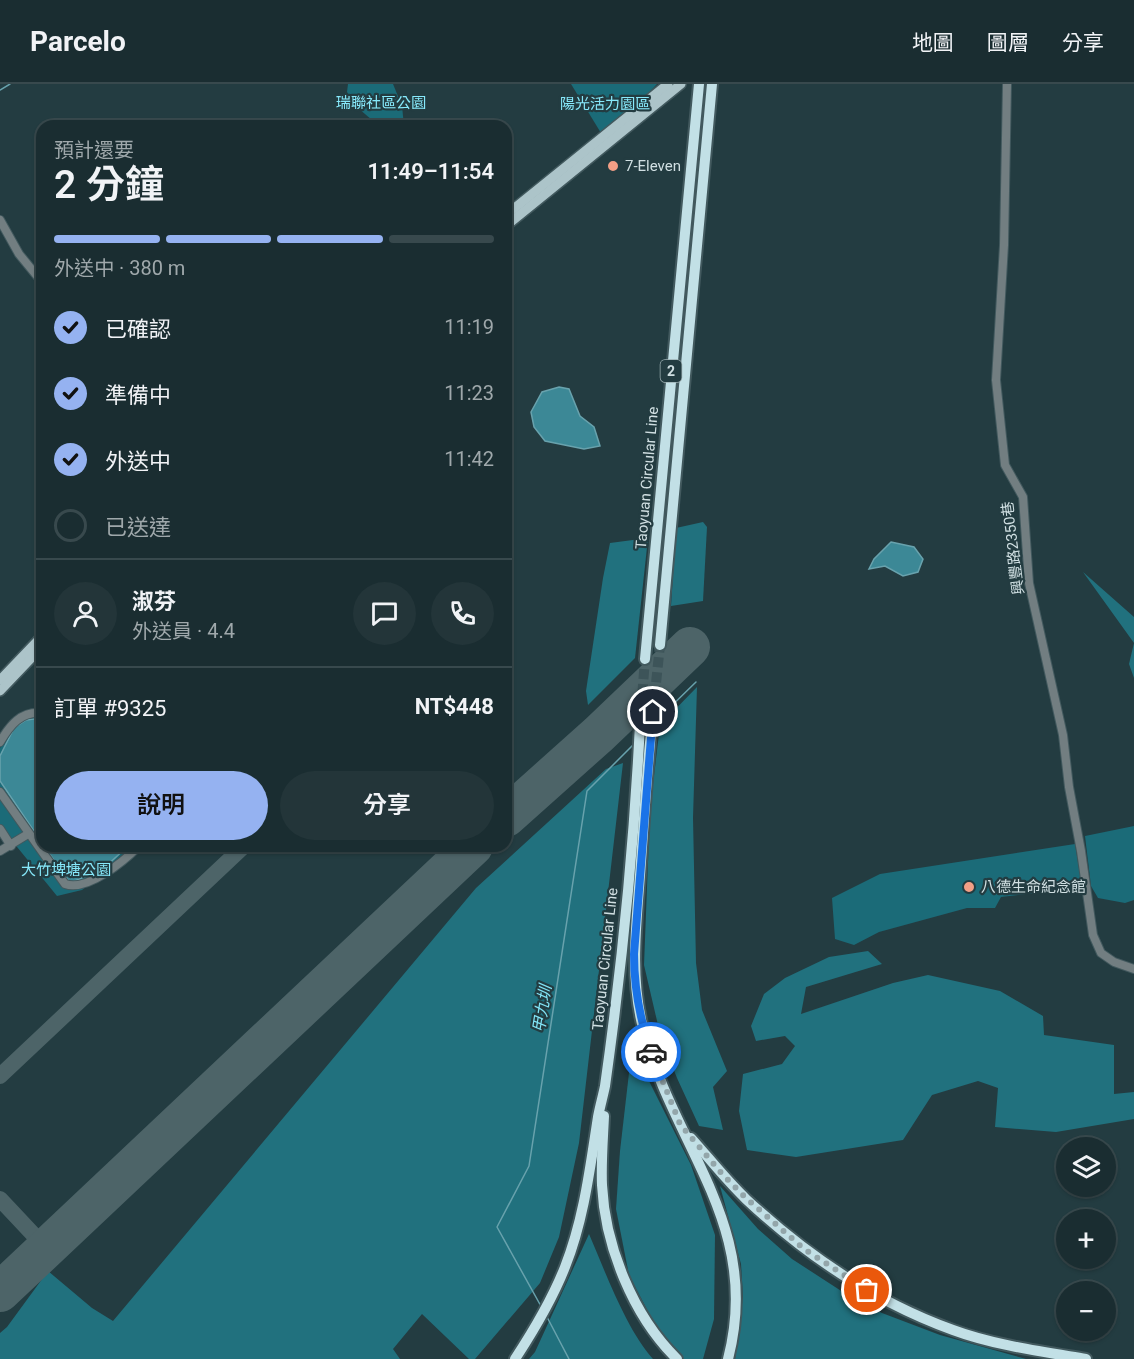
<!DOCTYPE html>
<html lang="zh-TW">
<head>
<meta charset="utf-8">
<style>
  body { margin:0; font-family:Roboto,"Noto Sans TC",sans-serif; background:#233539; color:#f1f3f6; height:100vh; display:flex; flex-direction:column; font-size:22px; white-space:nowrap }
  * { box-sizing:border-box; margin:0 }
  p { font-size:20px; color:#9fa8ab }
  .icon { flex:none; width:33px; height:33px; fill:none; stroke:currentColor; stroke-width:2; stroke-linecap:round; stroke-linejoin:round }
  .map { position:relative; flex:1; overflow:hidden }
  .drawer { position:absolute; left:36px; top:36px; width:476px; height:732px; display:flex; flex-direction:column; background:#1a2d31; border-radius:18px; box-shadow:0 2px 4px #0004,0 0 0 2px #38494d }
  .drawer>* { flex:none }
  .buttons { position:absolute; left:1056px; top:1053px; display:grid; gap:12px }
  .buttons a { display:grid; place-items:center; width:60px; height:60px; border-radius:50%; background:#1a2d31; box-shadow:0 2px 4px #0004,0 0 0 2px #38494d; font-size:30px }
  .pin { position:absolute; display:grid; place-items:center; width:51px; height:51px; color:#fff; margin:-26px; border:3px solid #fff; border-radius:50%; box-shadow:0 2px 6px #0007 }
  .courier { position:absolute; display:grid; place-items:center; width:60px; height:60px; margin:-30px; border:4px solid #1a73e8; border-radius:50%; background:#fff; color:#222; box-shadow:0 2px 8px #0007 }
  .overview em { font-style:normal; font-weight:600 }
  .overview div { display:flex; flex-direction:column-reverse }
  .overview { display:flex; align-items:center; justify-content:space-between; height:102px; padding:0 18px }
  h1 { font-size:39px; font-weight:600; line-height:45px }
  .bar { display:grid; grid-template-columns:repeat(4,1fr); gap:9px 6px; align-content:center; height:72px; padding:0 18px }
  .bar i { height:8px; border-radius:4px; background:#38494d }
  .bar .selected { background:#95b2f1 }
  .bar p { grid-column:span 4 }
  .line { display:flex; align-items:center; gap:15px; padding:0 18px; border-top:2px solid #38494d }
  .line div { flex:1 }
  .round { display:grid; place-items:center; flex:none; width:63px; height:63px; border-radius:32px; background:#233539 }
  ol { padding:0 18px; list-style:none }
  li { display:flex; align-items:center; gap:18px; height:66px }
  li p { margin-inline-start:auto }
  li .icon { padding:6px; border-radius:50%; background:#95b2f1; color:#111; stroke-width:4 }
  li:last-child { color:#9fa8ab }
  li i { width:33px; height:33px; border:3px solid #38494d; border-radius:50% }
  .primary-button { display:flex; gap:12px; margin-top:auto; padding:12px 18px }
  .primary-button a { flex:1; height:69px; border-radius:36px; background:#95b2f1; color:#111; font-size:24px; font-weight:600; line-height:69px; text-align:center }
  .primary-button a+a { background:#233539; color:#f1f3f6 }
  header { display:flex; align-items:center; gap:36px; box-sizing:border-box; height:84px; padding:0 30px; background:#1a2d31; border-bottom:2px solid #38494d }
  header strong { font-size:28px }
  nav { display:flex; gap:33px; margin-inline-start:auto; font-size:21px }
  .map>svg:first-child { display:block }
  .green { fill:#1b6b78 }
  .forest { fill:#21717e }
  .water { fill:#3c8896; stroke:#68a2ad; stroke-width:1.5 }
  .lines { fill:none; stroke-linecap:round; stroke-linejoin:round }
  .stream { stroke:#68a2ad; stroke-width:1.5 }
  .taxiway { stroke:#4d6468; stroke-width:16 }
  .runway { stroke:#4d6468; stroke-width:40 }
  .highway-tunnel { stroke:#3d5459; stroke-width:10; stroke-dasharray:10 5; stroke-linecap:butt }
  .minor-casing { stroke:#42595e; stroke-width:10 }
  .major-casing { stroke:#42595e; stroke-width:12 }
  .highway-casing { stroke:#42595e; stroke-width:14 }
  .minor { stroke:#727e81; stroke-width:8 }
  .major { stroke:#acc4c9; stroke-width:9 }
  .highway { stroke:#c2e0e6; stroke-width:10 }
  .done { stroke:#93a6aa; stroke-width:6; stroke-dasharray:0 10.8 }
  .route { stroke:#1a73e8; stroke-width:8 }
  .poi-dot { fill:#f39f86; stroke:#233c41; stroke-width:2 }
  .labels { text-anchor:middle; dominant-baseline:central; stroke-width:4.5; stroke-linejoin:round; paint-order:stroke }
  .shield { fill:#233c41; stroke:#9caeb2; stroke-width:1.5 }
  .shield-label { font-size:14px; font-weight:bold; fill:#d0dfe2 }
  .park-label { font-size:15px; fill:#87e9fb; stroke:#233c41 }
  .poi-label { font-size:15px; fill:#d0dfe2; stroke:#233c41; text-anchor:start }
  .street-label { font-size:15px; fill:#d0dfe2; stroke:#233c41 }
  .water-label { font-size:16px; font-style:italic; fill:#82e4f6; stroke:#233c41 }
</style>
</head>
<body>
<header>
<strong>Parcelo</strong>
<nav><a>地圖</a><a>圖層</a><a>分享</a></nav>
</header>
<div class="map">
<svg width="1134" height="1275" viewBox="0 0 1134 1275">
  <rect width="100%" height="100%" fill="#233c41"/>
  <g class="green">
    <path d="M348,0H393L402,22L404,42H379L358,24L347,8Z"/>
    <path d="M571,0H657L645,13L601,49Z"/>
    <path d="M38,631L42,632V762H134L82,806L57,812L0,742V664C7,647 20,636 38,631Z"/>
    <path d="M1134,742V816L1125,819L1098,814L1091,802L1085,752Z"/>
    <path d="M1075,760L1082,803L1001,813L995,824H967L879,848L854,861L835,855L832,814L880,790Z"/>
  </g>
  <g class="forest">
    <path d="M703,438L707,443L703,517L671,522L676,444Z"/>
    <path d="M648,454L635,574L588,621L586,607L603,494L610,459Z"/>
    <path d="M1083,488L1134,533V594L1129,580L1134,559Z"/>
    <path d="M697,603L693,734L696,879L702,926L727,987L713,1003L723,1046L699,1042L677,994L661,954L644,881L650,726L660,641Z"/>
    <path d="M623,679L579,1059L559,1153L540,1199L475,1275H469L422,1230L393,1265L400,1275H0V1249L7,1243L48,1187L92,1224L113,1237L476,804L606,685Z"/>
    <path d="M868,867L882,880L806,903L801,930L893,899L928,891L1000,907L1043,932L1044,951L1114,961V1010L1134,1008V1035L1056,1048L995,1043L998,1004L978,997L932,1011L903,1056L796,1073L747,1066L739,1027L743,990L782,980L795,962L785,952L756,957L751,942L764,910L785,894L829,873Z"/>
    <path d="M632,963L691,1081L715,1151L714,1235L703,1275H677L668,1266L629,1191L616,1125L620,1067Z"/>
    <path d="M720,1102L758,1145L792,1175L849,1212L882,1229L940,1251L1026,1275H735L743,1213L741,1180Z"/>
    <path d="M589,1150C605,1187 626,1245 653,1275H529L535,1268Z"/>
  </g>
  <g class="water">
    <path d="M559,303L569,305L580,332L594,343L600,362L584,365L545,357L534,343L531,328L542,308Z"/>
    <path d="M891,458L914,463L923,475L918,488L903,492L885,482L869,485L874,475Z"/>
    <path d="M42,634V759L0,697V672L14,644L26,636Z"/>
    <path d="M44,762H128L103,785L70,799Z"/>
  </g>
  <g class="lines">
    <g class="stream">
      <path d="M0,6L10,0"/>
      <path d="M656,637L696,598"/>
      <path d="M542,1224L497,1143L529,1082L587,707L634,660"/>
      <path d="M547,1233L569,1275"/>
    </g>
    <g class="taxiway">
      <path d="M454,762L462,772"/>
      <path d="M0,992L244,762"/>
      <path d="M0,1115L46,1164"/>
    </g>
    <g class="runway">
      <path d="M506,733L599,650L690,563"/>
      <path d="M0,1208L473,762"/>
    </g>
    <g class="highway-tunnel">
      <path d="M653,628L660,561"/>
      <path d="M640,640L645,575"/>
    </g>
    <g class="minor-casing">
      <g id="minor">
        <path d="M1007,0L1004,161L996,296L1005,381L1023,413L1029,499L1063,651L1069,703L1081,767L1093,851L1101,869L1114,878L1134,885"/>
        <path d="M0,136L19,170L42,198"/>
        <path d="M0,658C10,641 21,627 42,629"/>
        <path d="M0,708L65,800C87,808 124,777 139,762"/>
        <path d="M0,745L11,762"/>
        <path d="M0,767L28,750"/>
      </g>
    </g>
    <g class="major-casing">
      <g id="major">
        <path d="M506,131L668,0"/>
        <path d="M506,142L681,0"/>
        <path d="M0,596L42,552"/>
        <path d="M0,607L42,563"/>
      </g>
    </g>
    <g class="highway-casing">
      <g id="highway">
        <path d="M660,561L712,0"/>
        <path d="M645,575L699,0"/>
        <path d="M653,628C647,683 644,737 640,791C636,843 630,894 643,944C673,1063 763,1141 728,1275"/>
        <path d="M604,1032C603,1055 601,1078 602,1101C605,1162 633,1232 677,1275"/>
        <path d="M691,1054C709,1074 726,1096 746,1115C806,1171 875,1218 953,1246C993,1261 1044,1268 1086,1275"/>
        <path d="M515,1275C534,1246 552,1216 565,1183C584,1135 590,1084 598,1033C600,1022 603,1012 605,1002C622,882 634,761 640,640"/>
      </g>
    </g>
    <use href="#minor" class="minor"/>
    <use href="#major" class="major"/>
    <use href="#highway" class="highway"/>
  </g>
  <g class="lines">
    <path class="done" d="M651,968L680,1040L723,1091L746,1114L804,1165L867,1206"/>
    <path class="route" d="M651,968C640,936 634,903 634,870L653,628"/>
  </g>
  <g class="poi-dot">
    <circle cx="613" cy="82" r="6"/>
    <circle cx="969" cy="803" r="6"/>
  </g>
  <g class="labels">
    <rect class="shield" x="660.5" y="276" width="21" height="22" rx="4.5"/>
    <g class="shield-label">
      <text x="671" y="287">2</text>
    </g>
    <g class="park-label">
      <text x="381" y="19">瑞聯社區公園</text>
      <text x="605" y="20">陽光活力園區</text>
      <text x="66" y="786">大竹埤塘公園</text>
    </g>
    <g class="poi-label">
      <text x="625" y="82">7-Eleven</text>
      <text x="981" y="803">八德生命紀念館</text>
    </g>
    <g class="street-label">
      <text transform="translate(647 394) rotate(-85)">Taoyuan Circular Line</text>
      <text transform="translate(1013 464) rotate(-97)">興豐路2350巷</text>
      <text transform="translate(605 875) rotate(-84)">Taoyuan Circular Line</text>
    </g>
    <g class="water-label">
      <text transform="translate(542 925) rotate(-81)">甲九圳</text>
    </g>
  </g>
</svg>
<div class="buttons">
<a><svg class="icon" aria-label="layers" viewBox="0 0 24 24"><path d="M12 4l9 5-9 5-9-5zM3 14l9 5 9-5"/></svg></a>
<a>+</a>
<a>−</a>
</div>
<div class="pin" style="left:867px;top:1206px;background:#ea580c"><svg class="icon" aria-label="bag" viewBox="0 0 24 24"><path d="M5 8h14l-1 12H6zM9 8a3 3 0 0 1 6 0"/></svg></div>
<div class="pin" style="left:653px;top:628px;background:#1f2937"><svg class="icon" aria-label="home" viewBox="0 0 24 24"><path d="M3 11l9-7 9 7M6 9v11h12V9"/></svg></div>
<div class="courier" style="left:651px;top:968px"><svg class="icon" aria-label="car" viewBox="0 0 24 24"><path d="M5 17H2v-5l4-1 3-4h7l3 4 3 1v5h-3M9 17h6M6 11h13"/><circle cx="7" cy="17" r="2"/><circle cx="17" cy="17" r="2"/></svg></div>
<section class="drawer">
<div class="overview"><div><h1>2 分鐘</h1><p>預計還要</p></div><em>11:49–11:54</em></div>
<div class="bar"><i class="selected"></i><i class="selected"></i><i class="selected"></i><i></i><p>外送中 · 380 m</p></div>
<ol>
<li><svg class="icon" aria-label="check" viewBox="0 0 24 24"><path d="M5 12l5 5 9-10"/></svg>已確認<p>11:19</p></li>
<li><svg class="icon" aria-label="check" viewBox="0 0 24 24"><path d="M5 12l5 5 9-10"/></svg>準備中<p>11:23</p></li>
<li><svg class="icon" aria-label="check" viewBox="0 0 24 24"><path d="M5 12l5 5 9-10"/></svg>外送中<p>11:42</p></li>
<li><i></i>已送達</li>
</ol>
<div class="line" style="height:108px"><a class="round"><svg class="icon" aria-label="person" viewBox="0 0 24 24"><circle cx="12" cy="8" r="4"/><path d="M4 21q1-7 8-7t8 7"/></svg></a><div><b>淑芬</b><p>外送員 · 4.4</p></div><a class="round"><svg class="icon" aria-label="chat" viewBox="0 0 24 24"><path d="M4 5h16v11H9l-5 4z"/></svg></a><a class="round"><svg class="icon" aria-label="phone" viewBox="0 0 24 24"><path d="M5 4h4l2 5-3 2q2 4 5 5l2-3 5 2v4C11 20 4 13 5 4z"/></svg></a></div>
<div class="line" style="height:78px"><div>訂單 #9325</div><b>NT$448</b></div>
<div class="primary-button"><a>說明</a><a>分享</a></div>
</section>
</div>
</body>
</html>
